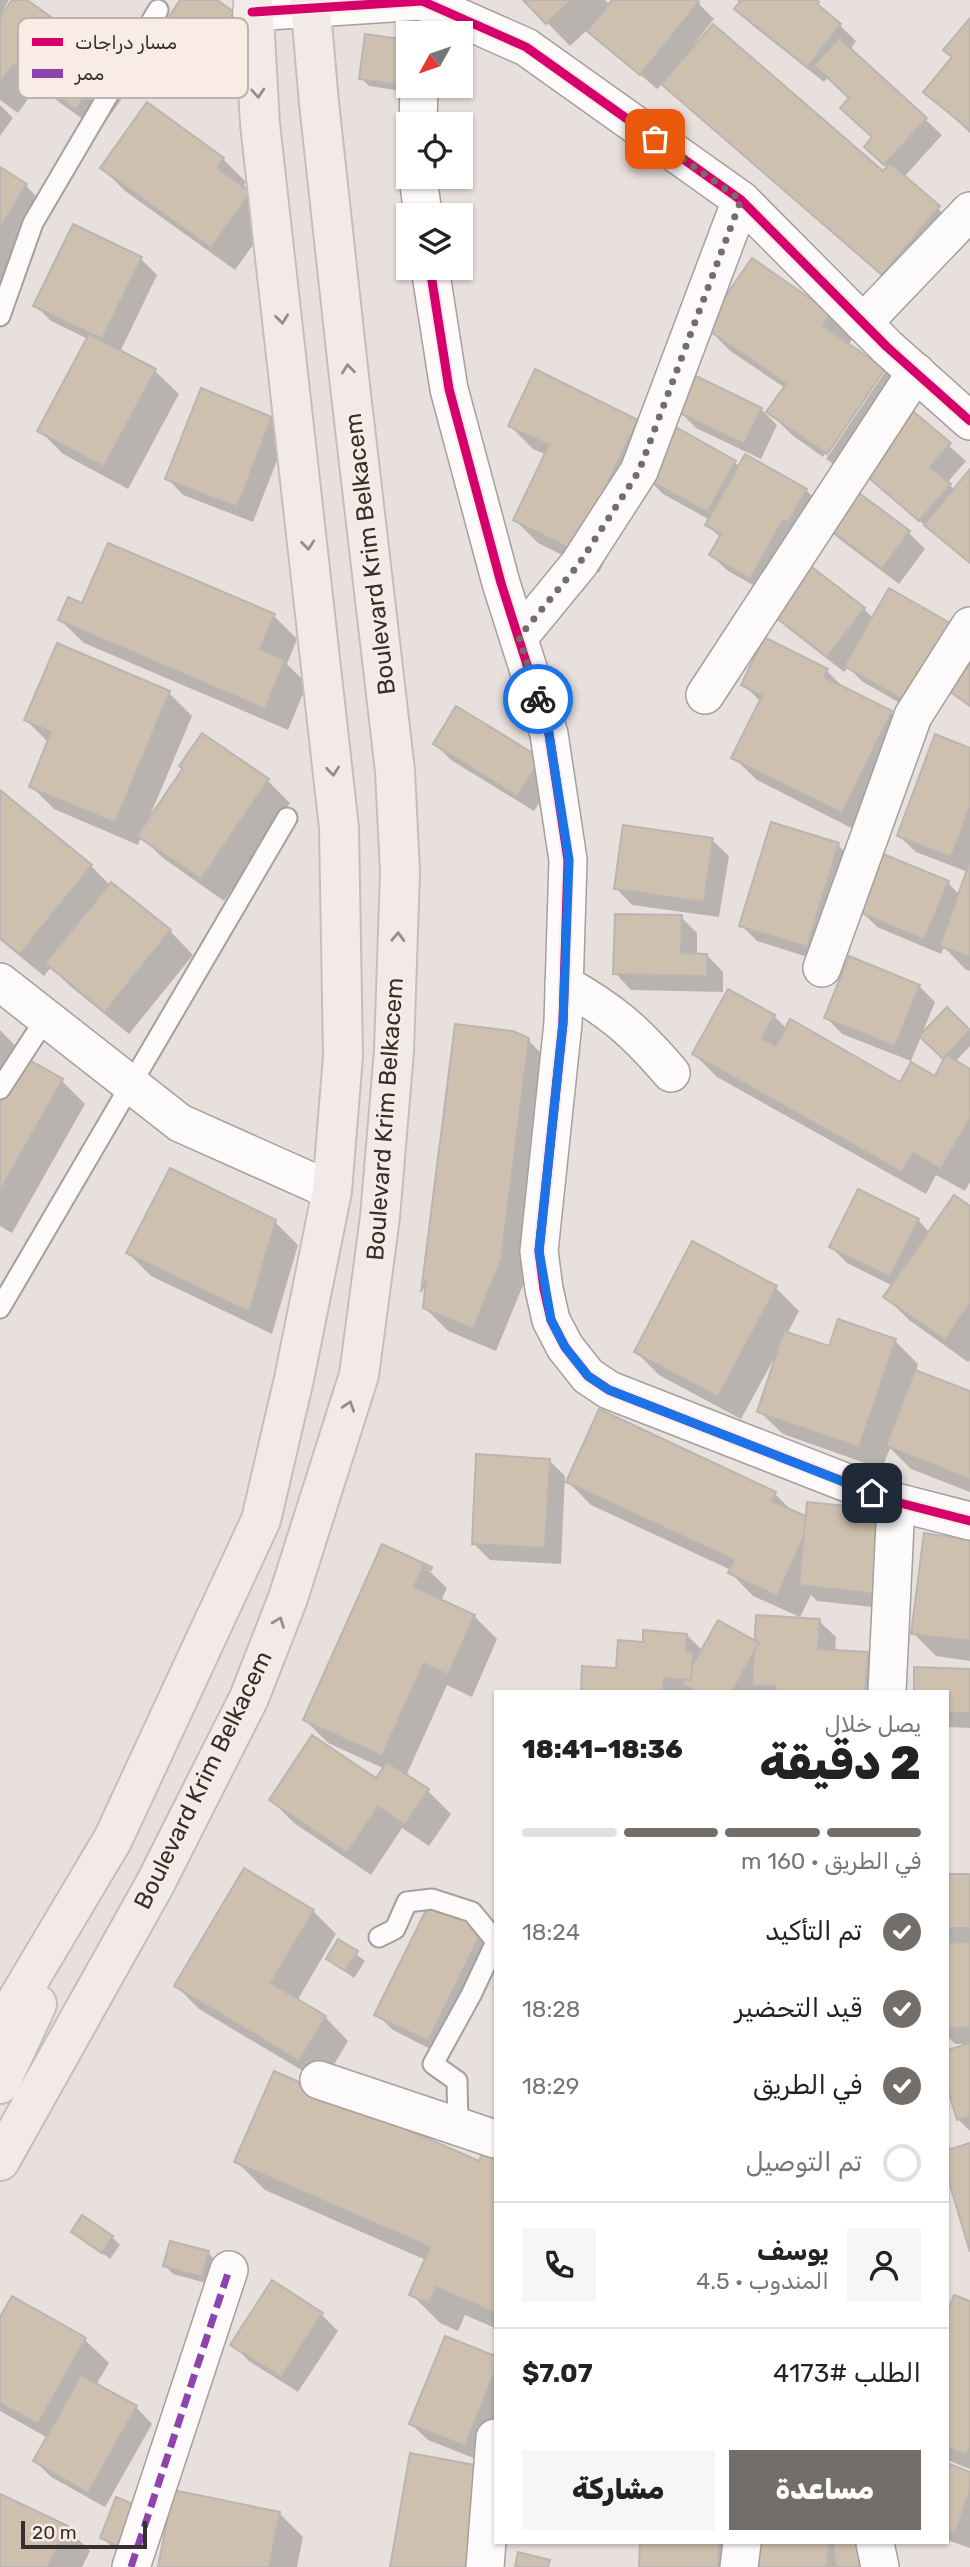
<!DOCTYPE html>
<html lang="ar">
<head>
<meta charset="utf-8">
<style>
  body { margin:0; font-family:Rubik,"Noto Naskh Arabic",sans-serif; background:#f6f6f6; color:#222; direction:rtl; height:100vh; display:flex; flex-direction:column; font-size:26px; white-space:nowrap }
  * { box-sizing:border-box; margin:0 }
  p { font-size:23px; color:#767676 }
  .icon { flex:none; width:38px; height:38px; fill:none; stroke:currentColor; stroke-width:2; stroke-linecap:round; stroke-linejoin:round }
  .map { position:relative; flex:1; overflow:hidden; direction:ltr }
  .drawer { position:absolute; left:494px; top:1690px; width:455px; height:854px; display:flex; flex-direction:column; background:#fff; border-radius:0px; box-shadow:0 2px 5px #0004; direction:rtl }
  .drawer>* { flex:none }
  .needle { width:46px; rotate:230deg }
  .fabs { position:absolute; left:396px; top:21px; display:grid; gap:14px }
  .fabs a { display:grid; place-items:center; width:77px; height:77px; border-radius:0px; background:#fff; box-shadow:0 2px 5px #0004; font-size:35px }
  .scale { position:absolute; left:21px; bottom:18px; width:126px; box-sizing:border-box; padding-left:7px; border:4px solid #35302e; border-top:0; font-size:19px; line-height:24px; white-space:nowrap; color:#35302e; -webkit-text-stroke:5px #f9ece5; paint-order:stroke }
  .pin { position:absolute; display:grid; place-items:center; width:60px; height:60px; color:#fff; margin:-30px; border-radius:14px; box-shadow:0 4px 10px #0006 }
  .courier { position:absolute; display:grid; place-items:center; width:70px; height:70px; margin:-35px; border:5px solid #1a73e8; border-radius:50%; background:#fff; color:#222; box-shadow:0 2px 9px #0007 }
  .head em { font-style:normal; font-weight:800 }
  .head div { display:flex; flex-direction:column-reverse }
  .head { display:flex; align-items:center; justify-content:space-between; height:119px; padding:0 28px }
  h1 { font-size:46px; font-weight:800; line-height:52px }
  .bar { display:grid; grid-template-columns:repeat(4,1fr); gap:10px 7px; align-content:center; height:84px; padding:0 28px }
  .bar i { height:9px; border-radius:5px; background:#e0e0e0 }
  .bar .current { background:#746e6b }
  .bar p { grid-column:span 4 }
  .line { display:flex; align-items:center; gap:18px; padding:0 28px; border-top:2px solid #e0e0e0 }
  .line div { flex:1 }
  .round { display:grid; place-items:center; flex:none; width:74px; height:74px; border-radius:0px; background:#f6f6f6 }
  ol { padding:0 28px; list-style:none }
  li { display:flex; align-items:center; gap:21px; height:77px }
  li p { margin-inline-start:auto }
  li .icon { padding:7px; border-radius:50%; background:#746e6b; color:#fff; stroke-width:4 }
  li:last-child { color:#767676 }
  li i { width:38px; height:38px; border:4px solid #e0e0e0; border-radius:50% }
  .cta { display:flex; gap:14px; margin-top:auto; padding:14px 28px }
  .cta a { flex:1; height:80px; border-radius:0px; background:#746e6b; color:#fff; font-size:28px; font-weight:800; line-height:80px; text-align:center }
  .cta a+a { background:#f6f6f6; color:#222 }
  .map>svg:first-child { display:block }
  .shadow { fill:#0003 }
  .building { fill:#cec0ae; stroke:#bab5b2; stroke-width:2 }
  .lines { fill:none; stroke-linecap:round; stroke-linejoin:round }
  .service-casing { stroke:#a59f9d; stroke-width:23 }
  .minor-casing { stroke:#a59f9d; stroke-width:40 }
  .primary-casing { stroke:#c3bfbd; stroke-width:42 }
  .service { stroke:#fcfafa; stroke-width:19 }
  .minor { stroke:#fcfafa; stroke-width:37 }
  .primary { stroke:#f2eae9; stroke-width:38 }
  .quiet { stroke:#8e44ad; stroke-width:7; stroke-dasharray:14 7; stroke-linecap:butt }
  .cycleway-casing { stroke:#f9ece5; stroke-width:13 }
  .cycleway { stroke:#d6006c; stroke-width:9 }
  .oneway { stroke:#948d8c }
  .done { stroke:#746e6b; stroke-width:7; stroke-dasharray:0 12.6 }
  .route { stroke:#1a73e8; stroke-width:9 }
  .labels { text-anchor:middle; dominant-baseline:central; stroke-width:5; stroke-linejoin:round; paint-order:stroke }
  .street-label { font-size:24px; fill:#35302e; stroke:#f9ece5 }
  .key { fill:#f9ece5; stroke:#beb4ae; stroke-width:2 }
  .key-label { font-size:19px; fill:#35302e }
</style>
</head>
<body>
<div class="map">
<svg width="970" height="2567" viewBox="0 0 970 2567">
  <rect width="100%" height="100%" fill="#e8e0dc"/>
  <g class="shadow">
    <path d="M0,0H9L1,14L3,15L14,0H24L110,60L133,83L99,131L37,86L18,113L0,100Z"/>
    <path d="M183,0H214L233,13L249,29L216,76L176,49L160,33Z"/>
    <path d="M525,0H605L610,5L614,0H695L714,19L694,44L883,173L888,168L866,147L874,138L851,99L828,77L824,82L752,25L736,9L740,4L737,0H814L856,41L850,50L942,135L904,177L962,231L906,296L687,107L663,83L657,89L588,29L570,46Z"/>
    <path d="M970,21V133L926,92L954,58Z"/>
    <path d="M407,42L409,92L369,86L361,78Z"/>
    <path d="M0,105L13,118L0,136Z"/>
    <path d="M223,159L246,182L242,188L273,217L235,270L125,191L102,168Z"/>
    <path d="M0,169L26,186L49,209L0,287Z"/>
    <path d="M141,259L157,275L120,352L155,371L179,394L128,489L63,454L39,430L88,339L51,321L35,305Z"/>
    <path d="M830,314L853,338L848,345L884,370L907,393L909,410L966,461L947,483L955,490L970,471V563L875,484L857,466L851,476L826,459L885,372H881L823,457L792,435L769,412L785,388L729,350L706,326Z"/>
    <path d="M536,372L637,422L660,445L734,462L740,467L806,490L822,506L767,593L728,571L711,555L721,538L707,525L710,520L663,494L645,476L599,573L538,543L515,520L547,455L533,449L510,426Z"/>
    <path d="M761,409L777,425L761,459L696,428L680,412Z"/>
    <path d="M271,419L287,435L253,522L183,495L167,478Z"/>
    <path d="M848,487L909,533L925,549L899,584L838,538L822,522Z"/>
    <path d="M83,606L274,616L297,639L287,664L307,684L288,730L84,643L60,620Z"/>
    <path d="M864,609L874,619L923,716L863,682L848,667L844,672L789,629L772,613Z"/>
    <path d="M827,671L846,690L891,713L915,736L865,835L757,780L733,757L761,702L743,684Z"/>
    <path d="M169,693L192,716L149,818L267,780L290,803L224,901L163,858L141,837L138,845L54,809L31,786L49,743L26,720Z"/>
    <path d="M456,709L556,776L534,811L451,760L435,744Z"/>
    <path d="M970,749V971L965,969L944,947L941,954L877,927L861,911L948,883L960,895L968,872L916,852L899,836Z"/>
    <path d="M0,792L91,866L110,885L170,931L193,955L129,1034L70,986L51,967L44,976L0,940Z"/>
    <path d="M712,840L729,856L719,917L632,905L616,888Z"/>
    <path d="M838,845L854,861L823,962L757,941L741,925Z"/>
    <path d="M681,917L697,933V955H707L723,972V992L631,990L615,973Z"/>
    <path d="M919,986L935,1002L911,1061L842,1034L826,1017Z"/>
    <path d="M729,991L774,1016L787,1029L901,1084L935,1078L946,1060L922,1036L947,1009L970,1032V1046L955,1062L970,1071V1182L965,1191L936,1175L926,1194L717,1077L694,1054Z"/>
    <path d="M0,1030L32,1063L62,1081L85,1104L12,1233L0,1226Z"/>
    <path d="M528,1040L551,1063L524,1283L496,1351L448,1331L424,1307L427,1284L424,1281Z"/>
    <path d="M970,1208V1360L968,1362L909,1320L886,1297L893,1286L847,1263L831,1247L918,1220L930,1233Z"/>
    <path d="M275,1222L298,1245L272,1334L151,1276L128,1253Z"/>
    <path d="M776,1288L799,1311L787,1334L830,1348L895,1341L918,1364L916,1372L970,1393V1492L911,1469L890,1448L882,1469L783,1434L759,1411L777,1353L741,1419L659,1375L636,1352Z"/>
    <path d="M600,1412L775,1494L891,1609L817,1601L811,1595L800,1617L753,1596L730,1572L731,1570L591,1505L568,1482Z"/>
    <path d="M549,1460L565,1476L561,1564L490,1560L473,1543Z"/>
    <path d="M970,1542V1661L936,1656L913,1633Z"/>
    <path d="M423,1565L447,1588L441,1601L474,1616L497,1639L472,1697L447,1685L406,1776L428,1791L451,1814L429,1846L402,1828L371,1875L294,1823L271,1800L377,1781L385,1769L328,1743L305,1720Z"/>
    <path d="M819,1621L836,1637L835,1652L867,1654L883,1670L882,1692H761L758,1689L757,1692H582L584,1668L618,1670L644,1643L687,1635L703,1651L756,1643Z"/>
    <path d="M916,1669L970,1670V1728L947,1727V1692H916Z"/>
    <path d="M947,1876H970V2131L959,2120L947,2082V2052L970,2044H955L947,2036V1945L951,1944L947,1941Z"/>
    <path d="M431,1902L495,1940L444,2056L393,2030L376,2014Z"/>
    <path d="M313,1911L336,1934L297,2001L325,2017L348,2041L323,2083L199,2009L176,1986Z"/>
    <path d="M339,1941L365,1961L354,1978L328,1959Z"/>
    <path d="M495,2148V2328L465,2315L458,2331L440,2323L411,2294L426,2260L265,2190L236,2161L480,2163Z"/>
    <path d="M82,2218L112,2237L120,2245L110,2259L73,2231Z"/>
    <path d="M208,2253L216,2261L210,2284L173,2274L165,2266Z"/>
    <path d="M955,2297L970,2303V2469L947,2460V2318Z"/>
    <path d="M12,2298L85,2340L109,2363L96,2385L136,2407L152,2424L105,2507L51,2477L35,2461L48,2438L0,2411V2321Z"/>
    <path d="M321,2314L338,2331L298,2392L249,2361L233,2345Z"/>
    <path d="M446,2338L495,2358V2426L481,2461L428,2440L411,2424Z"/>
    <path d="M947,2465L970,2474V2548L947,2540Z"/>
    <path d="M175,2492L280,2514L303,2537L297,2567H160Z"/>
    <path d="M0,2496L67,2528L90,2551L82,2567H0Z"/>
    <path d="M117,2499L131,2554L110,2545L102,2537Z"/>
    <path d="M642,2543H735V2567H641Z"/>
    <path d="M752,2543H871L883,2567H749Z"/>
  </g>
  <g class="building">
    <path d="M12,0H27L111,59L76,109L13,65L0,83V17Z"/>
    <path d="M180,0H217L234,12L200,62L158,33Z"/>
    <path d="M523,0H571L546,24Z"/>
    <path d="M612,0H697L699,2L640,75L587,31Z"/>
    <path d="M741,0H817L819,2L817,4L841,24L807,67L734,9Z"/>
    <path d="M970,18V130L923,92L952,57L943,50Z"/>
    <path d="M713,24L883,171L890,163L940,206L882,275L661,84Z"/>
    <path d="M365,34L408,40L402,85L359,79Z"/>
    <path d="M839,38L927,118L884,165L864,147L872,137L840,108L849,98L814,65Z"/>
    <path d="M147,102L224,158L217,168L251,192L211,248L100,168Z"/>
    <path d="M0,167L27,184L0,228Z"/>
    <path d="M73,224L142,257L102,339L33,306Z"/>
    <path d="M752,258L831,313L823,326L885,369L827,454L766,412L786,384L704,327Z"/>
    <path d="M89,334L156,369L104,467L37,431Z"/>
    <path d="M535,369L638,420L575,551L513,520L549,445L508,426Z"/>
    <path d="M696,376L762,408L744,444L678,412Z"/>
    <path d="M201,388L272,417L237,507L165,479Z"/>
    <path d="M908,407L951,443L930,467L951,484L919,521L857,468Z"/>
    <path d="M674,426L736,461L707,512L645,478Z"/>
    <path d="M745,454L807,489L788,522L783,520L750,579L709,555L721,534L705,525Z"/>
    <path d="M970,469V563L924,525Z"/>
    <path d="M847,484L910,531L882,569L820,522Z"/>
    <path d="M108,543L275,614L260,649L285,660L265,709L58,620L68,597L82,603Z"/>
    <path d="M808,564L865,608L827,657L770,613Z"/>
    <path d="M889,588L952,624L907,702L844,666Z"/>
    <path d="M764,637L828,669L824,677L892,711L842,813L731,758L762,696L741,685Z"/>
    <path d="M57,643L170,691L115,823L29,787L51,732L24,720Z"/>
    <path d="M970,662V706L949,691Z"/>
    <path d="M456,706L541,758L517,796L433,744Z"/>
    <path d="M202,733L269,779L201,879L137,836L183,768L179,766Z"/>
    <path d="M935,734L970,748V806L951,857L897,836Z"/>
    <path d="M0,790L92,865L20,954L0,938Z"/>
    <path d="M771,822L839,843L807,947L739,926Z"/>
    <path d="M623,825L713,838L704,902L614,889Z"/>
    <path d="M883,854L949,881L924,940L859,912Z"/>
    <path d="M970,861V957L940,946Z"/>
    <path d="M111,882L171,930L105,1012L45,963Z"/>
    <path d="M615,914L682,915L681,953L707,954V976L613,974Z"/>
    <path d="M849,956L920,985L895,1046L824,1018Z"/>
    <path d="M728,989L775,1015L762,1038L776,1046L790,1019L900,1082L911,1062L935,1076L946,1055L970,1069V1118L941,1169L913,1153L902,1172L692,1054Z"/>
    <path d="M947,1007L970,1030L943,1059L919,1036Z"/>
    <path d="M455,1024L513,1031L529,1038L501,1260L473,1329L423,1308L426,1280L421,1292Z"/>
    <path d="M12,1050L63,1079L0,1191V1071Z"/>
    <path d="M170,1168L276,1220L249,1312L126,1253Z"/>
    <path d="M858,1189L919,1219L890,1277L829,1247Z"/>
    <path d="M954,1195L970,1206V1303L945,1340L883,1297Z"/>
    <path d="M692,1241L777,1286L718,1397L634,1352Z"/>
    <path d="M838,1319L896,1339L859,1447L757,1412L784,1331L829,1346Z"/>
    <path d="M915,1370L970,1391V1479L886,1446Z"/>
    <path d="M599,1409L776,1492L772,1501L812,1519L777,1596L728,1573L734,1560L566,1482Z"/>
    <path d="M476,1454L550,1459L545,1548L472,1544Z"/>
    <path d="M807,1502L884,1510L876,1594L799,1585Z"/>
    <path d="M924,1533L970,1540V1641L911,1634Z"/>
    <path d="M382,1544L432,1567L431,1570L423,1566L414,1587L475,1615L448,1675L424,1663L382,1756L303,1720Z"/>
    <path d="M756,1615L820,1619L818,1649L868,1652L865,1692H775V1686L752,1685Z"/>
    <path d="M718,1620L759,1643L732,1692H696L682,1684Z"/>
    <path d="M643,1630L687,1634L686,1652H693L691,1680L664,1678L663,1692H581L582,1666L616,1668L618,1640L643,1642Z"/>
    <path d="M914,1667L970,1669V1713H947V1692H914Z"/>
    <path d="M312,1735L376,1778L387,1762L429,1789L405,1825L378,1807L347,1853L269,1800Z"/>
    <path d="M244,1868L314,1910L271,1983L326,2016L299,2061L174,1986Z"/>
    <rect x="947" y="1874" width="23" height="54"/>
    <path d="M431,1900L484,1927L428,2041L374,2015Z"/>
    <path d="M338,1939L358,1951L345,1971L326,1959Z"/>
    <path d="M970,1942V2028H947V1943Z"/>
    <path d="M970,2043V2116L957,2120L947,2087V2050Z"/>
    <path d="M274,2071L479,2161L487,2142L495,2146V2313L436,2287L429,2303L409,2295L430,2247L234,2162Z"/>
    <path d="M970,2143V2252L947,2175V2150Z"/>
    <path d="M82,2215L113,2236L102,2253L71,2232Z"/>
    <path d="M170,2241L209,2251L202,2277L163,2266Z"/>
    <path d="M272,2280L323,2313L281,2377L230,2345Z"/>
    <path d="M954,2295L970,2301V2447L967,2455L947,2447V2313Z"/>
    <path d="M12,2296L86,2338L38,2424L0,2403V2317Z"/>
    <path d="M445,2336L495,2356V2371L465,2446L409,2424Z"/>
    <path d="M81,2375L137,2406L88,2493L33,2461Z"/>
    <path d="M410,2453L486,2467L469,2567H390Z"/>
    <path d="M947,2463L970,2472V2489L955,2534L947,2531Z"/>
    <path d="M173,2490L280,2512L269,2567H158Z"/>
    <path d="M0,2494L68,2526L48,2567H0Z"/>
    <path d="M116,2497L140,2507L123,2547L100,2538Z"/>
    <path d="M640,2543H719L718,2567H639Z"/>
    <path d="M750,2543H829L827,2567H747Z"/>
    <path d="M833,2543H867L870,2567H836Z"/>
    <path d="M518,2552L550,2560L548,2567H515Z"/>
  </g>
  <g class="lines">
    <g class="service-casing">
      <g id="service">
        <path d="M0,316L33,223L158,10"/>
        <path d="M0,1089L46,1018"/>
        <path d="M0,1308L287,818"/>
        <path d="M379,1937L395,1929L407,1902L432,1899L472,1912L495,1940"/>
        <path d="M458,2127L457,2081L433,2064L471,1995L495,1944"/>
      </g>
    </g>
    <g class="minor-casing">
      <g id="minor">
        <path d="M252,12L422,1L526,47L741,200L887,347L970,421"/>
        <path d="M418,124L419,86"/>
        <path d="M418,177L423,215"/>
        <path d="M430,268L449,389L501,583L549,734L568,860L563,1023L539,1251L544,1289L551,1320L565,1347L588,1376L609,1390L896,1502L970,1521"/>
        <path d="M863,323L970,211"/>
        <path d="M519,637L579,564L639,471L741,200"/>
        <path d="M705,695L916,372"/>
        <path d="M822,968L913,716L970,626"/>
        <path d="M0,982L180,1123L332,1191"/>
        <path d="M564,984C612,1011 635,1031 671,1073"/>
        <path d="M887,1692L896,1502"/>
        <path d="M319,2080L495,2139"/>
        <path d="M875,2543L880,2567"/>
        <path d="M131,2567L229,2270"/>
        <path d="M485,2567L495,2438"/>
        <path d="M739,2567L742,2543"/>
      </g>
    </g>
    <g class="primary-casing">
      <g id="primary">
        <path d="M0,2029L113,1839L261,1520L294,1379L332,1191L343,1056L339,828L260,124L253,0"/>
        <path d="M0,2084L37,2004"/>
        <path d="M0,2161L155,1884L249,1698L288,1598L359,1375L380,1217L394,1051L400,872L395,771L349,377L319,103L310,0"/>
      </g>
    </g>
    <use href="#service" class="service"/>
    <use href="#minor" class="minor"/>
    <use href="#primary" class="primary"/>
    <path class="quiet" d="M131,2567L229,2270"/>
    <g class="cycleway-casing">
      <g id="cycleway">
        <path d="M252,12L422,1L526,47L741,200L887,347L970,421"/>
        <path d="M430,268L449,389L501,583L549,734L568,860L563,1023L539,1251L544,1289L551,1320L565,1347L588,1376L609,1390L896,1502L970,1521"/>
      </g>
    </g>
    <use href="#cycleway" class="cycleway"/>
  </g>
  <defs><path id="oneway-chevron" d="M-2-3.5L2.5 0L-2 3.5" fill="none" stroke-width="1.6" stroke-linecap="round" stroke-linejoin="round" transform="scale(1.75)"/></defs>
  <g class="oneway">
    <use href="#oneway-chevron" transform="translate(258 93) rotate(86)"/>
    <use href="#oneway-chevron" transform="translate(282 319) rotate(83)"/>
    <use href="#oneway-chevron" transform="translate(348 369) rotate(-96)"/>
    <use href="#oneway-chevron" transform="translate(308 545) rotate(84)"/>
    <use href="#oneway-chevron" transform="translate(333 771) rotate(84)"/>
    <use href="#oneway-chevron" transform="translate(398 937) rotate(-88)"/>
    <use href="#oneway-chevron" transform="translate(349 1406) rotate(-72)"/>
    <use href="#oneway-chevron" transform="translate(279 1622) rotate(-69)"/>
  </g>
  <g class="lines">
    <path class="done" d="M538,699L519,637L579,564L639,471L741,200L655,139"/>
    <path class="route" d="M538,699L549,734L569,860L563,1023L539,1251L551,1320L565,1347L588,1376L609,1390L872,1493"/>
  </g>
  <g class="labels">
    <g class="street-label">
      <text transform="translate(370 554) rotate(-97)">Boulevard Krim Belkacem</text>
      <text transform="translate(385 1119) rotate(-86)">Boulevard Krim Belkacem</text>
      <text transform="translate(203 1780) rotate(-64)">Boulevard Krim Belkacem</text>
    </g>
  </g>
  <rect x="18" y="18" width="230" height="80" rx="10" class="key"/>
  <rect x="32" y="38" width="31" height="8" fill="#d6006c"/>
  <rect x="32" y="69" width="31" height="9" fill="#8e44ad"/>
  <g class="key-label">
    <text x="75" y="49">مسار دراجات</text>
    <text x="75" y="80">ممر</text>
  </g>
</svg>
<div class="fabs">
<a><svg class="needle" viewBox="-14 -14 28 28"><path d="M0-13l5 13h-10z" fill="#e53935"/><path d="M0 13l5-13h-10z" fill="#767676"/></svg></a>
<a><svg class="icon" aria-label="locate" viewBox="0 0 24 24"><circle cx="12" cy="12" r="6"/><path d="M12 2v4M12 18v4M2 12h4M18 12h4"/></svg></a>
<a><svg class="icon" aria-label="layers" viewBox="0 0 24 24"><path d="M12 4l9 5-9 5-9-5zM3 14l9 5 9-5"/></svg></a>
</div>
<div class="scale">20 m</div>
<div class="pin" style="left:655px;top:139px;background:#ea580c"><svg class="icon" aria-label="bag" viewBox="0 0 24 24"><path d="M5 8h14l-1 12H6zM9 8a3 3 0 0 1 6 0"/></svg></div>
<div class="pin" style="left:872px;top:1493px;background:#1f2937"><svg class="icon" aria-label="home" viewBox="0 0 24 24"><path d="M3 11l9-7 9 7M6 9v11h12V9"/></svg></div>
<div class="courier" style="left:538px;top:699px"><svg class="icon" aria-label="bike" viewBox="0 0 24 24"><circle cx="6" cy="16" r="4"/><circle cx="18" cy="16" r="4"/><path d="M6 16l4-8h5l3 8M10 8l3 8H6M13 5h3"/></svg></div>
<section class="drawer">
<div class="head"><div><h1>2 دقيقة</h1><p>يصل خلال</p></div><em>18:36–18:41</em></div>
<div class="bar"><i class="current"></i><i class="current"></i><i class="current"></i><i></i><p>في الطريق · 160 m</p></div>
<ol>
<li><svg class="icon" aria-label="check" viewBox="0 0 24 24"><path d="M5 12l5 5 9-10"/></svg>تم التأكيد<p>18:24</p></li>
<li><svg class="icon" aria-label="check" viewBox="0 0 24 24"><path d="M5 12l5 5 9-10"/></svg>قيد التحضير<p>18:28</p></li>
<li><svg class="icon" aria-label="check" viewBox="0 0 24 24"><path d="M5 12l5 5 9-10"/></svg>في الطريق<p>18:29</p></li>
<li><i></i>تم التوصيل</li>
</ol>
<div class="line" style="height:126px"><a class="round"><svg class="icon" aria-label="person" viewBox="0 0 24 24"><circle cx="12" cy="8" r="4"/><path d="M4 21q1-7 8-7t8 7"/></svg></a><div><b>يوسف</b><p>المندوب · 4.5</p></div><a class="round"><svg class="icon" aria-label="phone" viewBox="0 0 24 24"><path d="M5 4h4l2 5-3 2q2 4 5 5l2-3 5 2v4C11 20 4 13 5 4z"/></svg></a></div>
<div class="line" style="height:91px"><div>الطلب #4173</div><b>$7.07</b></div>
<div class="cta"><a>مساعدة</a><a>مشاركة</a></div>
</section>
</div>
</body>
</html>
